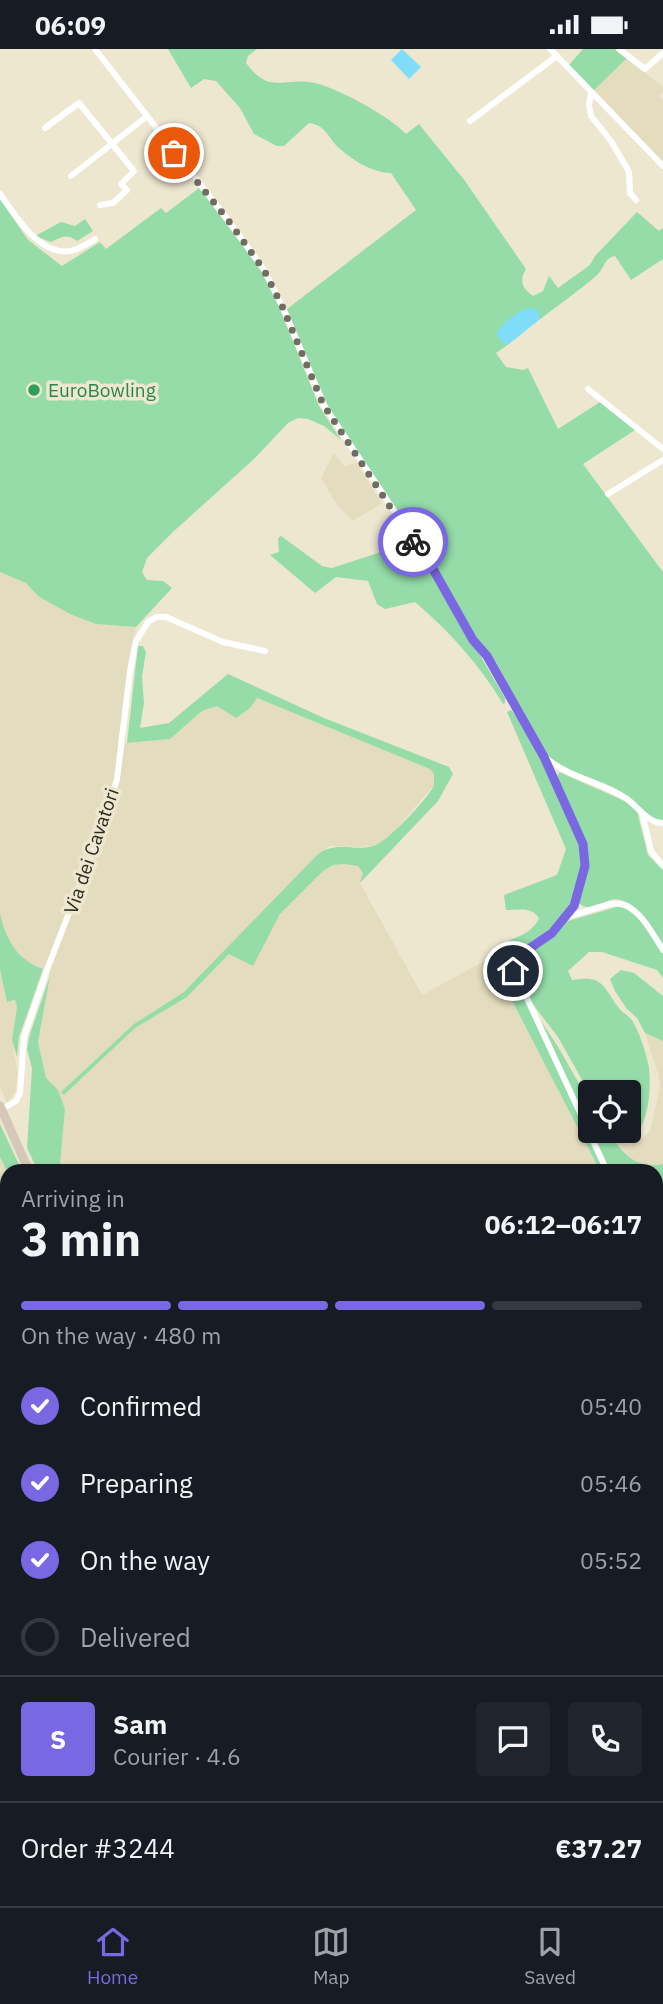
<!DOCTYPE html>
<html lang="en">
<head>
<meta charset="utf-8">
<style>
  body { margin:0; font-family:"IBM Plex Sans",sans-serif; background:#20242c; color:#f1f3f6; height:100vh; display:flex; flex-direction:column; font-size:26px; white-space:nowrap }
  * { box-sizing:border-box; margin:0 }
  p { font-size:23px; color:#9ea1a6 }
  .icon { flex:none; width:38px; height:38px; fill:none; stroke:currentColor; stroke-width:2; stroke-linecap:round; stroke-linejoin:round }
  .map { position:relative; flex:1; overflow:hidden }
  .panel { position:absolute; left:0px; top:1115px; width:663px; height:744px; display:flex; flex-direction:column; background:#171b24; border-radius:21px 21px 0 0; box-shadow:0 2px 5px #0004 }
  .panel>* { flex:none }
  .buttons { position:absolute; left:578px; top:1031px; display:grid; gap:14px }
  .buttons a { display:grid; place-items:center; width:63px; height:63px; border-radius:7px; background:#171b24; box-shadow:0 2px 5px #0004; font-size:35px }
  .pin { position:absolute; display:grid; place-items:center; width:60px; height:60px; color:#fff; margin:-30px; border:4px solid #fff; border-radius:50%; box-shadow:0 2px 7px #0007 }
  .courier { position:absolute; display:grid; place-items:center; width:70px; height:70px; margin:-35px; border:5px solid #7a68e3; border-radius:50%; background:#fff; color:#222; box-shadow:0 2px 9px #0007 }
  .overview em { font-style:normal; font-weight:700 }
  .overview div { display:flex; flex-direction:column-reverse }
  .overview { display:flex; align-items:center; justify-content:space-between; height:119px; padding:0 21px }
  h1 { font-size:46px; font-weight:700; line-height:52px }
  .bar { display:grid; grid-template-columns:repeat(4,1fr); gap:10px 7px; align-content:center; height:84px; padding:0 21px }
  .bar i { height:9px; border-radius:5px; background:#363941 }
  .bar .on { background:#7a68e3 }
  .bar p { grid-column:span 4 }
  .line { display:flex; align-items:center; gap:18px; padding:0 21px; border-top:2px solid #363941 }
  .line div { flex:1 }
  .round { display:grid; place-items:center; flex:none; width:74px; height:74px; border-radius:7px; background:#20242c }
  ol { padding:0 21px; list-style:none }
  li { display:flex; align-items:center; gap:21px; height:77px }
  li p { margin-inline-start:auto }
  li .icon { padding:7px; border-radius:50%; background:#7a68e3; color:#fff; stroke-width:4 }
  li:last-child { color:#9ea1a6 }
  li i { width:38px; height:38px; border:4px solid #363941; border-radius:50% }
  .status { display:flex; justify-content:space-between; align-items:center; height:49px; padding:0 35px; background:#171b24; direction:ltr }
  .status svg { height:19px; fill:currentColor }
  .tabs { display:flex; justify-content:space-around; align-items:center; height:98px; border-top:2px solid #363941; background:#171b24; font-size:19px; color:#9ea1a6 }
  .tabs a { display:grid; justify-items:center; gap:4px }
  .tabs .on { color:#7a68e3 }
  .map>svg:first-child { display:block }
  .built { fill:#e4dcbe }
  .green { fill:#95dca9 }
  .water { fill:#7fddfa }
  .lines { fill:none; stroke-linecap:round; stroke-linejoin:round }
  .street { stroke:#fff; stroke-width:6 }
  .secondary { stroke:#d5c8b8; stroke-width:9 }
  .rail-casing { stroke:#5d5a4e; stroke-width:4.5 }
  .rail { stroke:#ede7d0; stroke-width:2; stroke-dasharray:5; stroke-linecap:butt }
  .done { stroke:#716d60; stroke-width:7; stroke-dasharray:0 12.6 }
  .route { stroke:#7a68e3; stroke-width:9 }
  .leisure-dot { fill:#2e9e5b; stroke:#ede7d0; stroke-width:2.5 }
  .labels { text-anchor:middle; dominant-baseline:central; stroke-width:7; stroke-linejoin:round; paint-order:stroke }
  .leisure-label { font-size:19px; fill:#27864d; stroke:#ede7d0; text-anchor:start }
  .street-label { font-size:19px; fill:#2e2c23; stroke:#ede7d0 }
</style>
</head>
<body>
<div class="status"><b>06:09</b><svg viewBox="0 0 49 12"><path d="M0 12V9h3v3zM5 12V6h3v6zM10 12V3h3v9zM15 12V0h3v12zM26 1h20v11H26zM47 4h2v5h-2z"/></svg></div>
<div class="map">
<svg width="663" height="1857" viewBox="0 0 663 1857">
  <rect width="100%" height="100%" fill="#ede7d0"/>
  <g class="built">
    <path d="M627,9L663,38V43L659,47L663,51V114L593,42Z"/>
    <path d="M334,404L344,417L356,414L382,454L353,472L338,457L321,429Z"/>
    <path d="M0,523L26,534L38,547L96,575L136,578L128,613L118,695L170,690L202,662L217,657L250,659L257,649L430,720L434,725V736L397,779L378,796L361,798L329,797L184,943L134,975L64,1046L135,979L187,948L229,905L253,916L280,865L323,822L333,816L344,815L358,817L363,824L360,834L422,946L490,909L600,1122H62L60,1117L65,1060L58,1041L46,1029L38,993L50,927L43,920L30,916L10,894L3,880L0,864Z"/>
    <path d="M0,920L7,953L16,951L17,958L12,991L18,1026L15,1043L7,1054L0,1038Z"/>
    <path d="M645,984L663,992V1115L652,1118L637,1115L616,1093L630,1096L641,1091L650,1082L660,1039L658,1025Z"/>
    <path d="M0,1108L7,1122V1169L0,1171Z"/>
    <path d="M663,1201V1293L656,1287V1206Z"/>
    <path d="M7,1210V1296L0,1284V1212Z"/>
  </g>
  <g class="green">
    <path d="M168,0H257L248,7L246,14C271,47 281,27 315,34C337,39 391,68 406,85L419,75L465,132L526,220C519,232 522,239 533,247L543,242L549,227L558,239L590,216L595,207L637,163L659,182L663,179V210L631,231L615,207C604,209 605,219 597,226C579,242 558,256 539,271V265L504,295H509L496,304L506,318L523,321L528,319L558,380L600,353L635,381L583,415L663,523V771C647,772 633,750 620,742C597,728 561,725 544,702C517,668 508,617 475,588L328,357L287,260L416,161L391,124C373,124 352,111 339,99C328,89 326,76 309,74L284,97H277L254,85L240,59L216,32L204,30L191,39Z"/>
    <path d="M583,0H617L627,9L593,42L569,16Z"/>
    <path d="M199,139L261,221L278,255L319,357L341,391L324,377L308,370L298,369L288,374L254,410L174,482L147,509L142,523L147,531L163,532L172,539L136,578L96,575L70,565L38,547L26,534L0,523V150L28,191L62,217L100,193L106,200L161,159L166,164Z"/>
    <path d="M85,170L93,182L77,192C68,184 61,188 51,193L35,187L61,173L75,177Z"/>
    <path d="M393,470L430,521L505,649V654L503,655C480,616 449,582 415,553L385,560L377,555L368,532L336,528L315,544L270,506L279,503L278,489L281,487L322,517L332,519L378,504L390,487L387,478Z"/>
    <path d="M138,597H143L146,603L142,627L144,654L140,679L169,674L228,625L324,669L449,718L453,725L438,752L360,834L363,824L358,817L344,815L333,816L323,822L280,865L253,917L229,905L187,948L135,979L64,1046L61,1043L134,975L184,943L318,805C339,791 355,804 376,796C388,791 430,748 434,736C434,735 434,726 434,725L430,720L257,649L250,659L236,669L217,657L202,662L170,690L127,694Z"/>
    <path d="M511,661C528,676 578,778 581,800C585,821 575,850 564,867C550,888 519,894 509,917L605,1122H600L490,909C493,905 497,899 502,896C517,886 528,888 539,870C533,857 518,861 506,861L504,846L557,826L566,800L507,663Z"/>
    <path d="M559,723L629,754L637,762L648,806L663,821V896C652,880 641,857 621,851C606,846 592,867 579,854L587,813L586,795L557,729Z"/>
    <path d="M620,857C638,862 649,885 660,900L663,905V929L657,921L602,903H589L568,922L572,931C602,926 602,935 618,958C622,964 630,967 633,973C640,985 645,1001 648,1014C653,1034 649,1107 614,1082H628V1043H590V1045L558,988L532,954L516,919L525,904L553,887L568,872Z"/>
    <path d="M0,864C5,889 17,911 43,920L19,988L17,1008L12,991L17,958L15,951L7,953L0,920Z"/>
    <path d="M621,921L634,924L663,947V992L645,984L637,969L627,960L615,942L610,930Z"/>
    <path d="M50,927L38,993L46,1029L58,1041L65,1060L60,1117L62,1122H38L27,1099L32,1019L27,1000L30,985Z"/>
    <path d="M534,962L557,996L590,1054V1079Z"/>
    <path d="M0,1075L22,1122H7L0,1108Z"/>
    <path d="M591,1082H608C622,1103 635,1121 663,1115V1153L658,1157L656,1155V1122H610Z"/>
    <path d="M0,1284L7,1296V1349L0,1352Z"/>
  </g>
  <g class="water">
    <path d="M402,0L421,18L409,30L391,11Z"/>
    <path d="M529,259L536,260L539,265V271L509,295H504L496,285C502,274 518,262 529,259Z"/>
    <path d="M656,1287L663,1293V1857H0V1528L7,1527V1852H656Z"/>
  </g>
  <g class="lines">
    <g class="street">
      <path d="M95,0L228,171L264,221L283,259L323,355L433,520L473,591L487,607L544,708L575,775L583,795L585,817L574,857L560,876L520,906L512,917L607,1122"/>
      <path d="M550,0L663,117"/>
      <path d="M619,0L645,20L663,4"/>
      <path d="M591,44L589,56L591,67L611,92L629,123L630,144L636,151"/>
      <path d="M470,72L557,7"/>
      <path d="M45,79L79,54L134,122L121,135L127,141L113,154L100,156"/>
      <path d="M71,127L146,68"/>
      <path d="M0,145C15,166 39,207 70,202C79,201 87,195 95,190"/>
      <path d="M588,340L663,400"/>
      <path d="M608,445L663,411"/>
      <path d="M546,709C570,729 602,733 627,750C638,758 649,775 663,774"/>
      <path d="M642,764L651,802L663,817"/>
      <path d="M568,867C583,864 597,858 611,855C636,850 652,884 663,901"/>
      <path d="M2,1060L16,1052L20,1044L24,988L48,918L105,771L117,730L130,623L136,592L148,573L156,568H166L223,593L265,602"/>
    </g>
    <g class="secondary">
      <path d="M0,1057L29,1122"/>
      <path d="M0,1413L7,1412"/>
    </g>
    <g class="rail-casing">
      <g id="rail">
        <path d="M656,1194L663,1189"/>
        <path d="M0,1479L7,1477"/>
      </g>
    </g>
    <use href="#rail" class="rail"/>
  </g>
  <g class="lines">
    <path class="done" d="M174,104L228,171L264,221L283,259L323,355L413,493"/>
    <path class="route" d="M413,493L433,520L473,591L487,607L544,708L583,795L585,817L574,857L552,884L520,906L514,912L513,922"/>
  </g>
  <circle class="leisure-dot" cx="34" cy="341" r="7"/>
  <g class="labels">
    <g class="leisure-label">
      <text x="48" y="341">EuroBowling</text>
    </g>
    <g class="street-label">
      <text transform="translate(91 802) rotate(-71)">Via dei Cavatori</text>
    </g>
  </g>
</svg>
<div class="buttons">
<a><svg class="icon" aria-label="locate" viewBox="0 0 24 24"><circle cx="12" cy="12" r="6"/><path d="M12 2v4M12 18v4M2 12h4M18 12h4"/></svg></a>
</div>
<div class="pin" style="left:174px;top:104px;background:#ea580c"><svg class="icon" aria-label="bag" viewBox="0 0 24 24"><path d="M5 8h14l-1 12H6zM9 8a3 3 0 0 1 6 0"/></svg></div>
<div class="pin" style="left:513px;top:922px;background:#1f2937"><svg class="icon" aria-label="home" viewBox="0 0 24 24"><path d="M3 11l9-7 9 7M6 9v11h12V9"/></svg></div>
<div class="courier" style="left:413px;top:493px"><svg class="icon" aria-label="bike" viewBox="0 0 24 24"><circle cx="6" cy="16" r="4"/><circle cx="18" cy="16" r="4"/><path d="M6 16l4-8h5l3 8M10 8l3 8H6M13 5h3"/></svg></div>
<section class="panel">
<div class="overview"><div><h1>3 min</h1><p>Arriving in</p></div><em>06:12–06:17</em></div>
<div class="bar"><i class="on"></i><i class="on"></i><i class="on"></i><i></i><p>On the way · 480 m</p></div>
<ol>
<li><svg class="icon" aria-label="check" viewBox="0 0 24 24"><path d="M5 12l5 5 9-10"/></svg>Confirmed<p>05:40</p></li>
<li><svg class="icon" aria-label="check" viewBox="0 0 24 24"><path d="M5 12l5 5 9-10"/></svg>Preparing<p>05:46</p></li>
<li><svg class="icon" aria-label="check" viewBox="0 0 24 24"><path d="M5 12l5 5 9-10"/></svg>On the way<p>05:52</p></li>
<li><i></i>Delivered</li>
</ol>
<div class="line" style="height:126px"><b class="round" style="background:#7a68e3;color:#fff">S</b><div><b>Sam</b><p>Courier · 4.6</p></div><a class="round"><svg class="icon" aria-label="chat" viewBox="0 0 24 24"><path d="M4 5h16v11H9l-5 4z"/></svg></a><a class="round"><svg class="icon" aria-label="phone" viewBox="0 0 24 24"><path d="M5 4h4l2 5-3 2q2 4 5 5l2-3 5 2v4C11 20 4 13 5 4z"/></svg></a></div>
<div class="line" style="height:91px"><div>Order #3244</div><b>€37.27</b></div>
</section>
</div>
<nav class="tabs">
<a class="on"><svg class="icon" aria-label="home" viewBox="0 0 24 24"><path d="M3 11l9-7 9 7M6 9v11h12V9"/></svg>Home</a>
<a><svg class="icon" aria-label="map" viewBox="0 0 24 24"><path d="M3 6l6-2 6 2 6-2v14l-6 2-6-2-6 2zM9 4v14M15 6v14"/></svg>Map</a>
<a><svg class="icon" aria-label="saved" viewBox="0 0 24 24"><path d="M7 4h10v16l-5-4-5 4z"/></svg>Saved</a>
</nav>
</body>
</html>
